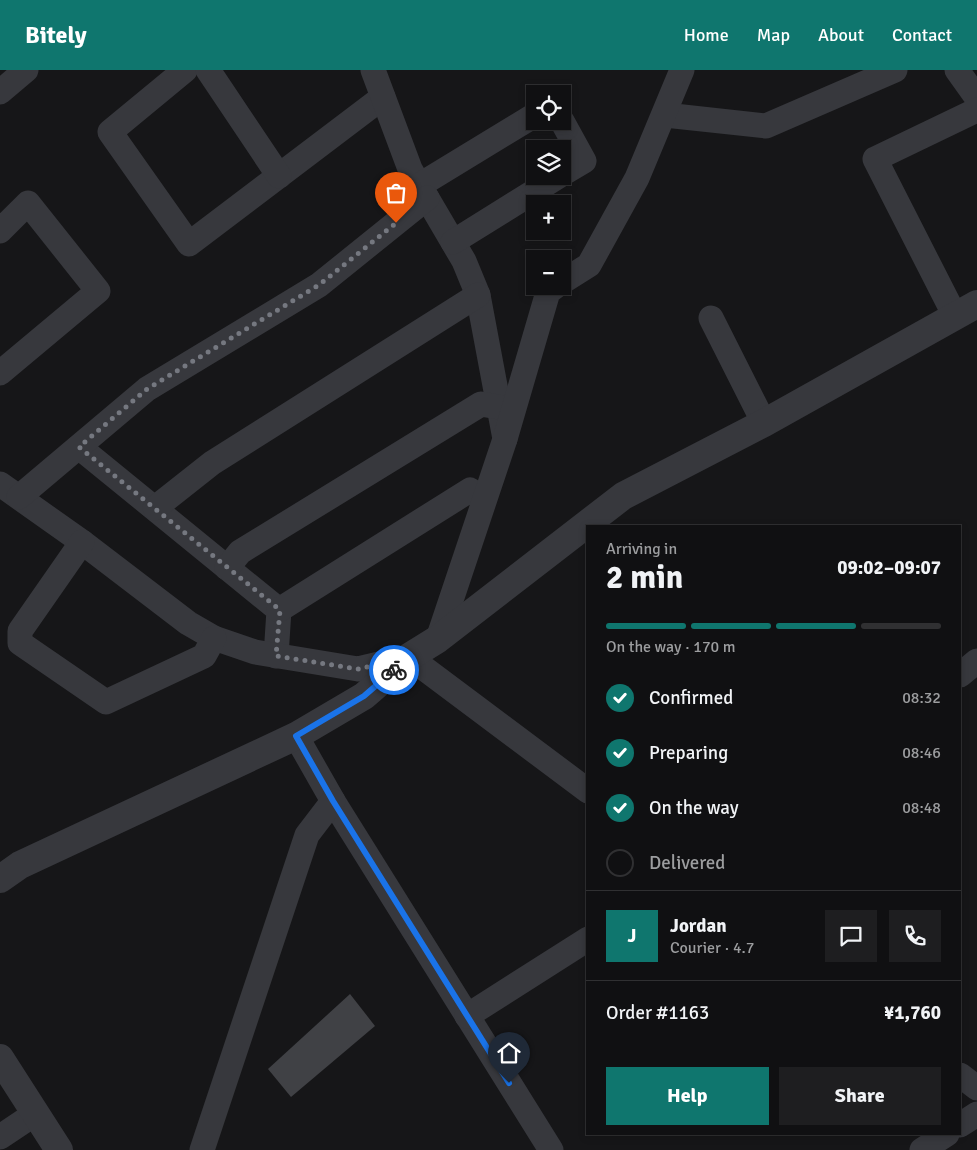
<!DOCTYPE html>
<html lang="en">
<head>
<meta charset="utf-8">
<style>
  body { margin:0; font-family:Signika,sans-serif; background:#1e1e20; color:#f1f3f6; height:100vh; display:flex; flex-direction:column; font-size:19px; white-space:nowrap }
  * { box-sizing:border-box; margin:0 }
  p { font-size:16px; color:#9c9d9f }
  .icon { flex:none; width:28px; height:28px; fill:none; stroke:currentColor; stroke-width:2; stroke-linecap:round; stroke-linejoin:round }
  .map { position:relative; flex:1; overflow:hidden }
  .panel { position:absolute; left:586px; top:455px; width:375px; height:610px; display:flex; flex-direction:column; background:#101012; border-radius:0px; box-shadow:0 2px 8px #0003,0 0 0 1px #303032 }
  .panel>* { flex:none }
  .controls { position:absolute; left:526px; top:15px; display:grid; gap:10px }
  .controls a { display:grid; place-items:center; width:45px; height:45px; border-radius:0px; background:#101012; box-shadow:0 2px 8px #0003,0 0 0 1px #303032; font-size:25px }
  .pin { position:absolute; display:grid; place-items:center; width:42px; height:42px; color:#fff; margin:-51px -21px; border-radius:50% 50% 50% 0; rotate:-45deg; box-shadow:0 0 5px #0007 }
  .pin .icon { rotate:45deg }
  .courier { position:absolute; display:grid; place-items:center; width:50px; height:50px; margin:-25px; border:4px solid #1a73e8; border-radius:50%; background:#fff; color:#222; box-shadow:0 1px 6px #0007 }
  .headline em { font-style:normal; font-weight:700 }
  .headline div { display:flex; flex-direction:column-reverse }
  .headline { display:flex; align-items:center; justify-content:space-between; height:85px; padding:0 20px }
  h1 { font-size:32px; font-weight:700; line-height:38px }
  .bar { display:grid; grid-template-columns:repeat(4,1fr); gap:8px 5px; align-content:center; height:60px; padding:0 20px }
  .bar i { height:6px; border-radius:4px; background:#303032 }
  .bar .selected { background:#0f766e }
  .bar p { grid-column:span 4 }
  .line { display:flex; align-items:center; gap:12px; padding:0 20px; border-top:1px solid #303032 }
  .line div { flex:1 }
  .round { display:grid; place-items:center; flex:none; width:52px; height:52px; border-radius:0px; background:#1e1e20 }
  ol { padding:0 20px; list-style:none }
  li { display:flex; align-items:center; gap:15px; height:55px }
  li p { margin-inline-start:auto }
  li .icon { padding:5px; border-radius:50%; background:#0f766e; color:#fff; stroke-width:4 }
  li:last-child { color:#9c9d9f }
  li i { width:28px; height:28px; border:2px solid #303032; border-radius:50% }
  .primary-button { display:flex; gap:10px; margin-top:auto; padding:10px 20px }
  .primary-button a { flex:1; height:58px; border-radius:0px; background:#0f766e; color:#fff; font-size:20px; font-weight:700; line-height:58px; text-align:center }
  .primary-button a+a { background:#1e1e20; color:#f1f3f6 }
  header { display:flex; align-items:center; gap:30px; box-sizing:border-box; height:70px; padding:0 25px; background:#0f766e; color:#fff }
  header strong { font-size:24px }
  nav { display:flex; gap:28px; margin-inline-start:auto; font-size:18px }
  .map>svg:first-child { display:block }
  .building { fill:#404145 }
  .lines { fill:none; stroke-linecap:round; stroke-linejoin:round }
  .minor { stroke:#37383d; stroke-width:25 }
  .tertiary { stroke:#37383d; stroke-width:28 }
  .done { stroke:#757880; stroke-width:5; stroke-dasharray:0 9 }
  .route { stroke:#1a73e8; stroke-width:6 }
</style>
</head>
<body>
<header>
<strong>Bitely</strong>
<nav><a>Home</a><a>Map</a><a>About</a><a>Contact</a></nav>
</header>
<div class="map">
<svg width="977" height="1080" viewBox="0 0 977 1080">
  <rect width="100%" height="100%" fill="#161618"/>
  <path class="building" d="M350,924L375,956L291,1027L268,999Z"/>
  <g class="lines">
    <g class="minor">
      <path d="M185,0L110,62L189,174L383,27"/>
      <path d="M208,0L279,106"/>
      <path d="M373,0L410,99L464,191L478,225L505,369"/>
      <path d="M957,0L977,28"/>
      <path d="M0,22L26,0"/>
      <path d="M665,45L766,56L895,0"/>
      <path d="M562,51L584,91L562,104"/>
      <path d="M420,115L535,45"/>
      <path d="M0,161L28,133L98,221L0,303"/>
      <path d="M453,172L559,106"/>
      <path d="M562,212L589,195L637,108L682,0"/>
      <path d="M955,246L875,89L977,40"/>
      <path d="M711,248L764,353"/>
      <path d="M79,377L279,540L276,586"/>
      <path d="M0,414L82,472L188,553L214,568L255,582L358,599L409,587L588,721"/>
      <path d="M19,427L147,319L319,215L427,128"/>
      <path d="M155,438L212,393L478,225"/>
      <path d="M82,472L20,561V573L106,632L204,586L214,568"/>
      <path d="M227,498L240,482L481,334L498,337"/>
      <path d="M279,540L470,420L484,429"/>
      <path d="M438,569L505,369L548,222L556,216"/>
      <path d="M960,605L977,591"/>
      <path d="M296,666L333,731L551,1080"/>
      <path d="M467,946L588,869"/>
      <path d="M960,1005L977,1018"/>
      <path d="M960,1055L977,1044"/>
      <path d="M0,1067L36,1043"/>
      <path d="M202,1080L307,765L333,731"/>
      <path d="M922,1080L947,1064"/>
    </g>
    <g class="tertiary">
      <path d="M0,809L20,795L296,666L364,626L409,587L438,569L623,426L764,353L977,234"/>
      <path d="M0,988L59,1080"/>
    </g>
  </g>
  <g class="lines">
    <path class="done" d="M394,600L409,587L358,599L276,586L280,540L79,377L147,319L319,215L396,153"/>
    <path class="route" d="M394,600L364,626L296,666L333,731L509,1013"/>
  </g>
</svg>
<div class="controls">
<a><svg class="icon" aria-label="locate" viewBox="0 0 24 24"><circle cx="12" cy="12" r="6"/><path d="M12 2v4M12 18v4M2 12h4M18 12h4"/></svg></a>
<a><svg class="icon" aria-label="layers" viewBox="0 0 24 24"><path d="M12 4l9 5-9 5-9-5zM3 14l9 5 9-5"/></svg></a>
<a>+</a>
<a>−</a>
</div>
<div class="pin" style="left:396px;top:153px;background:#ea580c"><svg class="icon" aria-label="bag" viewBox="0 0 24 24"><path d="M5 8h14l-1 12H6zM9 8a3 3 0 0 1 6 0"/></svg></div>
<div class="pin" style="left:509px;top:1013px;background:#1f2937"><svg class="icon" aria-label="home" viewBox="0 0 24 24"><path d="M3 11l9-7 9 7M6 9v11h12V9"/></svg></div>
<div class="courier" style="left:394px;top:600px"><svg class="icon" aria-label="bike" viewBox="0 0 24 24"><circle cx="6" cy="16" r="4"/><circle cx="18" cy="16" r="4"/><path d="M6 16l4-8h5l3 8M10 8l3 8H6M13 5h3"/></svg></div>
<section class="panel">
<div class="headline"><div><h1>2 min</h1><p>Arriving in</p></div><em>09:02–09:07</em></div>
<div class="bar"><i class="selected"></i><i class="selected"></i><i class="selected"></i><i></i><p>On the way · 170 m</p></div>
<ol>
<li><svg class="icon" aria-label="check" viewBox="0 0 24 24"><path d="M5 12l5 5 9-10"/></svg>Confirmed<p>08:32</p></li>
<li><svg class="icon" aria-label="check" viewBox="0 0 24 24"><path d="M5 12l5 5 9-10"/></svg>Preparing<p>08:46</p></li>
<li><svg class="icon" aria-label="check" viewBox="0 0 24 24"><path d="M5 12l5 5 9-10"/></svg>On the way<p>08:48</p></li>
<li><i></i>Delivered</li>
</ol>
<div class="line" style="height:90px"><b class="round" style="background:#0f766e;color:#fff">J</b><div><b>Jordan</b><p>Courier · 4.7</p></div><a class="round"><svg class="icon" aria-label="chat" viewBox="0 0 24 24"><path d="M4 5h16v11H9l-5 4z"/></svg></a><a class="round"><svg class="icon" aria-label="phone" viewBox="0 0 24 24"><path d="M5 4h4l2 5-3 2q2 4 5 5l2-3 5 2v4C11 20 4 13 5 4z"/></svg></a></div>
<div class="line" style="height:65px"><div>Order #1163</div><b>¥1,760</b></div>
<div class="primary-button"><a>Help</a><a>Share</a></div>
</section>
</div>
</body>
</html>
